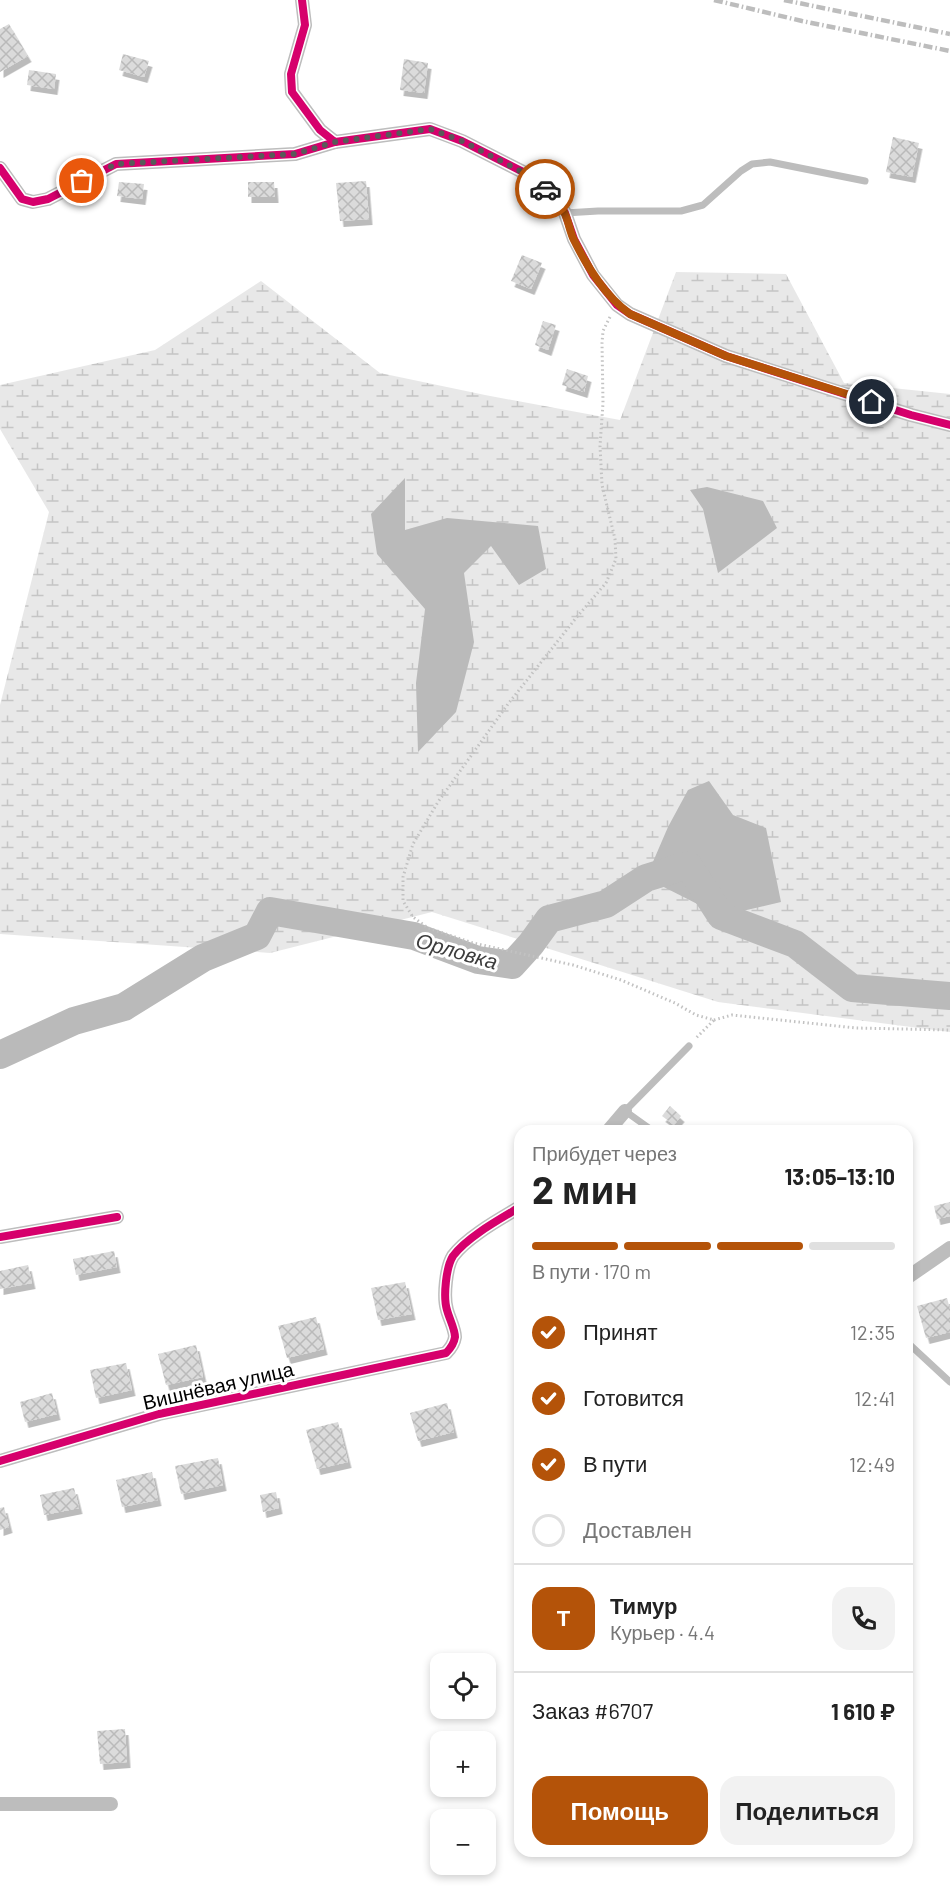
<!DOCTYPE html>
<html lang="ru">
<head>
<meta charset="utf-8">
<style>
  body { margin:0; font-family:Barlow,sans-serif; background:#f2f2f2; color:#222; height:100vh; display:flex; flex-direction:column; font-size:22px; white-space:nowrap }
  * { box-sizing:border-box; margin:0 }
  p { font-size:20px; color:#767676 }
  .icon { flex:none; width:33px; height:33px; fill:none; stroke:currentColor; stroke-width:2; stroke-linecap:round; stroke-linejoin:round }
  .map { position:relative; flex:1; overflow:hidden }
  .side { position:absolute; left:514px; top:1125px; width:399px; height:732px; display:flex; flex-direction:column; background:#fff; border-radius:18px; box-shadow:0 3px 9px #0003 }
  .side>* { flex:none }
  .tools { position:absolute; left:430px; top:1653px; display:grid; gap:12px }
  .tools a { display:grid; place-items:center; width:66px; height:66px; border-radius:12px; background:#fff; box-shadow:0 3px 9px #0003; font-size:30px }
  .pin { position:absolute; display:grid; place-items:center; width:51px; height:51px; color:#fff; margin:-26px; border:3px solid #fff; border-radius:50%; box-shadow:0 2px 6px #0007 }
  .courier { position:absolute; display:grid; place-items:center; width:60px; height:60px; margin:-30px; border:4px solid #b45309; border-radius:50%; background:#fff; color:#222; box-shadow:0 2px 8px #0007 }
  .head em { font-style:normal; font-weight:700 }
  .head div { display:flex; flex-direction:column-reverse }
  .head { display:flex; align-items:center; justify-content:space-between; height:102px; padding:0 18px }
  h1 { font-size:39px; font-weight:700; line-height:45px }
  .bar { display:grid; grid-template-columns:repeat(4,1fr); gap:9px 6px; align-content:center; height:72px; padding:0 18px }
  .bar i { height:8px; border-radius:4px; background:#e0e0e0 }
  .bar .on { background:#b45309 }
  .bar p { grid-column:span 4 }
  .line { display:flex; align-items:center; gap:15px; padding:0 18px; border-top:2px solid #e0e0e0 }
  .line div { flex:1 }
  .round { display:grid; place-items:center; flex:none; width:63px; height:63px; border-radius:18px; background:#f2f2f2 }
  ol { padding:0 18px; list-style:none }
  li { display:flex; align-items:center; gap:18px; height:66px }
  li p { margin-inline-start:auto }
  li .icon { padding:6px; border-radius:50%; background:#b45309; color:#fff; stroke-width:4 }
  li:last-child { color:#767676 }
  li i { width:33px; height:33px; border:3px solid #e0e0e0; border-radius:50% }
  .primary-button { display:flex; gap:12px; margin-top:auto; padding:12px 18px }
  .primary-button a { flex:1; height:69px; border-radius:18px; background:#b45309; color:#fff; font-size:24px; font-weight:700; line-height:69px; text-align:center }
  .primary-button a+a { background:#f2f2f2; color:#222 }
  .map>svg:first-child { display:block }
  .wetland { fill:url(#wetland-marsh) }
  .water { fill:#bababa }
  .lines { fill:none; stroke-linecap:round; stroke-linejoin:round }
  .river { stroke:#bababa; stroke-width:28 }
  .building { fill:url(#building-cross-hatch); filter:url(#shadow) }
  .path { stroke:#c2c2c2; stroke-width:3; stroke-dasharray:1.5 3; stroke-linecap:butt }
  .lane { stroke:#bdbdbd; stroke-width:7 }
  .street { stroke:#bdbdbd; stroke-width:14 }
  .rail { stroke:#bdbdbd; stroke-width:4.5; stroke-dasharray:9 3 1.5 3; stroke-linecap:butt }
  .cycleway-casing { stroke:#fff; stroke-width:11 }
  .cycleway { stroke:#d6006c; stroke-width:8 }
  .done { stroke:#595959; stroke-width:6; stroke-dasharray:0 10.8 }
  .route { stroke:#b45309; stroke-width:8 }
  .labels { text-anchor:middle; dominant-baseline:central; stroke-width:6; stroke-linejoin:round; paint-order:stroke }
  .street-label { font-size:20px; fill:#000; stroke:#fff }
  .water-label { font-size:21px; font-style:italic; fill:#3d3d3d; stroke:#fff }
</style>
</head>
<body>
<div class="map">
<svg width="950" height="1893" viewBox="0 0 950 1893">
  <defs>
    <pattern id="wetland-marsh" width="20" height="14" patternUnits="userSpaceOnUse" patternTransform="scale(1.5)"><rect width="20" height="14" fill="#e8e8e8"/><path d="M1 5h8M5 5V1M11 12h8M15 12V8" fill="none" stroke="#c5c5c5"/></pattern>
    <pattern id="building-cross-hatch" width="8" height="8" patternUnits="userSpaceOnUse" patternTransform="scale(1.5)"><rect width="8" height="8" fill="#dbdbdb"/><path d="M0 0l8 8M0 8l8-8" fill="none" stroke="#bababa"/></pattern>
    <filter id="shadow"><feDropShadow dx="3.5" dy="6" stdDeviation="0" flood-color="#0004"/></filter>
  </defs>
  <rect width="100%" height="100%" fill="#fff"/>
  <path class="wetland" d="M676,272L786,274L844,383L950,394V1032L718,1002L432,912L270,953L0,934V705L49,512L0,429V385L155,350L261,281L380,373L485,395L620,420Z"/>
  <g class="water">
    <path d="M405,478V530L447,518L538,526L546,569L519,585L491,546L464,573L474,642L456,712L418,752L416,683L425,609L377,554L371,514Z"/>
    <path d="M707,487L763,501L777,528L718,573L703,509L690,490Z"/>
    <path d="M709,781L733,815L766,828L781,902L721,916L646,878L668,827L688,790Z"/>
  </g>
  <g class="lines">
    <path class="river" d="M0,1055L74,1021L124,1007L203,958L257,936L270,911L414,936L478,960L512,965L531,944L549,919L606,904L646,878L688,865L721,916L795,944L852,988L950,996"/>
  </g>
  <g class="building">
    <path d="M9,24L28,56L0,72V29Z"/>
    <path d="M123,54L149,61L144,77L119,70Z"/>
    <path d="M404,59L428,63L424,93L400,90Z"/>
    <path d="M29,70L56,74L54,89L27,85Z"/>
    <path d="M893,137L919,143L912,177L886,172Z"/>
    <path d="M366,181L369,219L340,221L336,183Z"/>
    <path d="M119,182L144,184L142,199L117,196Z"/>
    <path d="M248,182H274L275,197H248Z"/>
    <path d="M522,255L542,263L531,289L511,281Z"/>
    <path d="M543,321L556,325L548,350L535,345Z"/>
    <path d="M567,369L588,376L584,392L562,385Z"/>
    <path d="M670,1106L681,1116L674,1125L662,1116Z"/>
    <path d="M950,1202V1216L937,1219L934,1206Z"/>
    <path d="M114,1251L117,1267L76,1275L73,1259Z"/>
    <path d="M28,1265L32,1283L0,1289V1271Z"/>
    <path d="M405,1282L412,1314L378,1320L371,1288Z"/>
    <path d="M947,1298L950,1309V1332L926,1338L917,1306Z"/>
    <path d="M316,1317L324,1349L287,1358L278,1326Z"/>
    <path d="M196,1345L203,1377L166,1385L158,1354Z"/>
    <path d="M126,1363L132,1390L96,1398L90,1370Z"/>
    <path d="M52,1393L57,1414L25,1422L20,1402Z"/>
    <path d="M447,1403L454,1432L418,1441L410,1413Z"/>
    <path d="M338,1422L348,1462L317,1469L306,1430Z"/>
    <path d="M218,1458L223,1485L181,1494L175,1466Z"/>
    <path d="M152,1472L158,1500L122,1507L116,1480Z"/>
    <path d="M74,1488L79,1508L44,1515L40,1495Z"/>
    <path d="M276,1492L279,1508L263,1512L260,1495Z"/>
    <path d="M4,1507L9,1527L0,1530V1508Z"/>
    <path d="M125,1729L127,1762L100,1764L97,1731Z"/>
  </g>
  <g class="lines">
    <g class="path">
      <path d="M610,317L603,331L602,343L603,403L600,446L602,485L615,539L616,559L606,583L576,618L508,704L438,802L413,844L403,877V901L413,917L428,928L473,943L573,965L621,980L675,1003L696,1015L714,1020L696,1038"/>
      <path d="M714,1020L732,1015L856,1028L950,1030"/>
    </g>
    <g class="lane">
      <path d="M565,213L598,211H681L703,205L741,171L752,164L770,162L865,181"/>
      <path d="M653,1131L625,1111L689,1046"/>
      <path d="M908,1343L950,1382"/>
    </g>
    <g class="street">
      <path d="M302,0L305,25L291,74L292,92L320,130L335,142L430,129L462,141L533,177L558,202L565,213L574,239L593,275L617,305L630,314L726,356L911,415L950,425"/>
      <path d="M0,168L22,199L33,202L48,199L116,164L295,154L335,142"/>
      <path d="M608,1131L625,1111"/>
      <path d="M0,1237L117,1217"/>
      <path d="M908,1277L950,1248"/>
      <path d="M0,1461L159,1414L446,1353C451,1348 454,1344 455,1337C455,1329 449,1318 447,1310C443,1297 446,1267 453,1256C467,1237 500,1219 520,1207"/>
      <path d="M0,1804H111"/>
    </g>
    <g class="rail">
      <path d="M714,0L802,21L950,51"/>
      <path d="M784,0L950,34"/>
    </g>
    <g class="cycleway-casing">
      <g id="cycleway">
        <path d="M302,0L305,25L291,74L292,92L320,130L335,142L430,129L462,141L533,177L558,202L565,213L574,239L593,275L617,305L630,314L726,356L911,415L950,425"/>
        <path d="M0,168L22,199L33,202L48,199L116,164L295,154L335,142"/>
        <path d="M0,1237L117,1217"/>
        <path d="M0,1461L159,1414L446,1353C451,1348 454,1344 455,1337C455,1329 449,1318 447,1310C443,1297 446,1267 453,1256C467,1237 500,1219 520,1207"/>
      </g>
    </g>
    <use href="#cycleway" class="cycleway"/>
  </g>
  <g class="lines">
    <path class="done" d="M82,181L116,164L295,154L335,142L430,129L462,141L532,177L545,189"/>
    <path class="route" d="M545,189C553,197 561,204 565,214C569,223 570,232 574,240C588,268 605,296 630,314L726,356L872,402"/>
  </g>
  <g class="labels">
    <g class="street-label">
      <text transform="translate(218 1385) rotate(-13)">Вишнёвая улица</text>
    </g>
    <g class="water-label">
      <text transform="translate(457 950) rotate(16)">Орловка</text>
    </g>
  </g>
</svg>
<div class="tools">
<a><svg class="icon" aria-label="locate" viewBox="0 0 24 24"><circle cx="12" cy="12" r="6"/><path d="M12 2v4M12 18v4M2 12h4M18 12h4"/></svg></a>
<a>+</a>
<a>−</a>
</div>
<div class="pin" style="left:82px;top:181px;background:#ea580c"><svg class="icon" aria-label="bag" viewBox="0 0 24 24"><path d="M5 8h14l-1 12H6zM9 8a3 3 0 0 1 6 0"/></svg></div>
<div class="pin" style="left:872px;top:402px;background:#1f2937"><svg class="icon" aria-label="home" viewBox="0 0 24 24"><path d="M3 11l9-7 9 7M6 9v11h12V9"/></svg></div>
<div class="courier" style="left:545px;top:189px"><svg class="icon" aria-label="car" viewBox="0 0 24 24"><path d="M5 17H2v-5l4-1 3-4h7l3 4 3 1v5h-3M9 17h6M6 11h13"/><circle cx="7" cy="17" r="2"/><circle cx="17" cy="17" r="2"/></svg></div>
<section class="side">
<div class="head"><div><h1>2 мин</h1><p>Прибудет через</p></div><em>13:05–13:10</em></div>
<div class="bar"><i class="on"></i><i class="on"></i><i class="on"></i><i></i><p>В пути · 170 m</p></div>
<ol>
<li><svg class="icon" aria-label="check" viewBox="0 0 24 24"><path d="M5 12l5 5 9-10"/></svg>Принят<p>12:35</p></li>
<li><svg class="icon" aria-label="check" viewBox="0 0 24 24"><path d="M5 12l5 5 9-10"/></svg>Готовится<p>12:41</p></li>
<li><svg class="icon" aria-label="check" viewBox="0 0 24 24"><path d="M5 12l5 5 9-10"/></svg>В пути<p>12:49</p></li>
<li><i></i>Доставлен</li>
</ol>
<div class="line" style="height:108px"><b class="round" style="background:#b45309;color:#fff">Т</b><div><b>Тимур</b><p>Курьер · 4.4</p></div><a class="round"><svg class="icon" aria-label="phone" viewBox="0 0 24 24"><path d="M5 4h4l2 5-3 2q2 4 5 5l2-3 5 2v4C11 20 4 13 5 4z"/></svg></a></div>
<div class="line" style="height:78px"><div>Заказ #6707</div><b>1 610 ₽</b></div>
<div class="primary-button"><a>Помощь</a><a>Поделиться</a></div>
</section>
</div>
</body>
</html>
